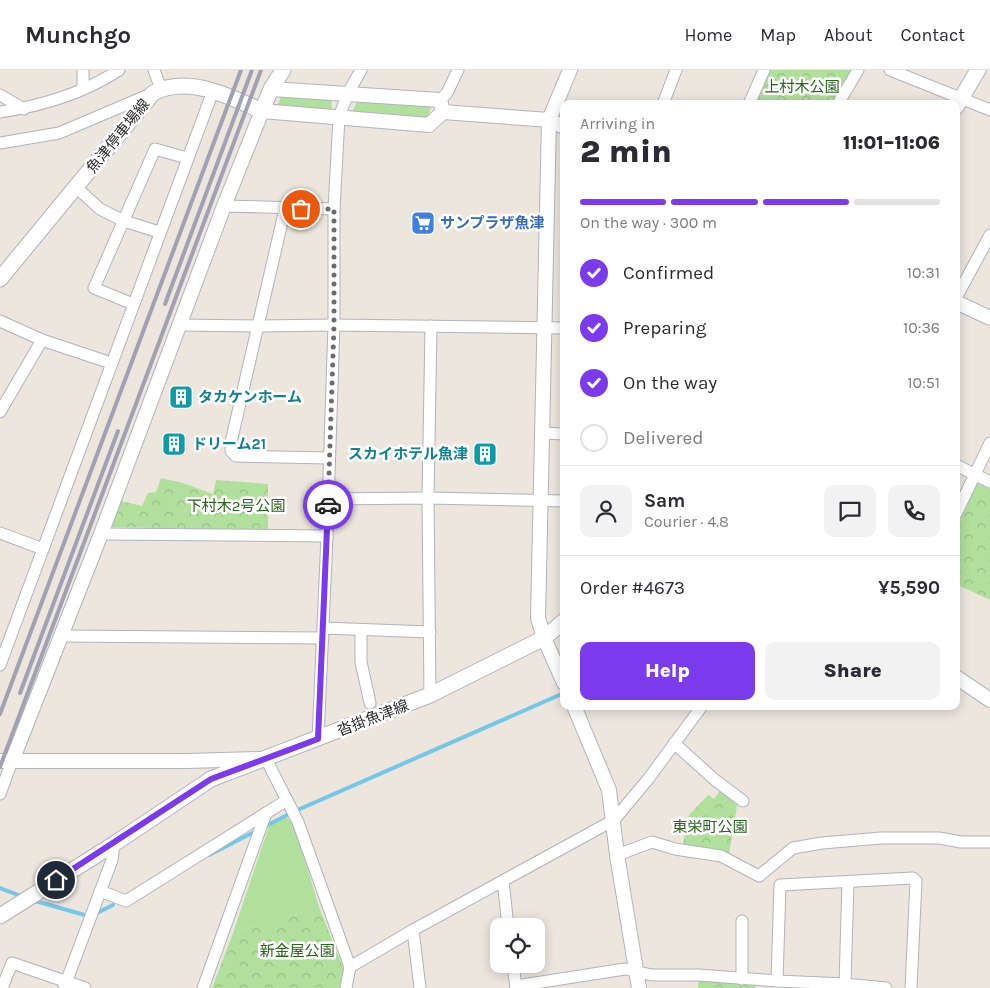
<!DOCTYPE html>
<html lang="en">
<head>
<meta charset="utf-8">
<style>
  body { margin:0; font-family:Karla,"Noto Sans JP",sans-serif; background:#f2f2f3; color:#2b2b33; height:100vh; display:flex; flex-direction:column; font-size:19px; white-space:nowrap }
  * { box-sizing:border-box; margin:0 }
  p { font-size:16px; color:#7c7c81 }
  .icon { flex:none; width:28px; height:28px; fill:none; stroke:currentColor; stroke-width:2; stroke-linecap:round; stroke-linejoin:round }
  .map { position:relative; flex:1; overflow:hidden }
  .details { position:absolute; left:560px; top:30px; width:400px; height:610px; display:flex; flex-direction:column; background:#fff; border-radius:10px; box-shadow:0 2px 12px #0003 }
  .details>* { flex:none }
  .fabs { position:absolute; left:490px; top:848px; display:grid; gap:10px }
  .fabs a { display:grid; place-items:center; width:55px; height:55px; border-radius:10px; background:#fff; box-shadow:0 2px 12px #0003; font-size:25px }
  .pin { position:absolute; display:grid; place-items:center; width:42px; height:42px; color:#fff; margin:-21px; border:2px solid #fff; border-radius:50%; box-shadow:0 1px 5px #0007 }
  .courier { position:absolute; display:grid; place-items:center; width:50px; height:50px; margin:-25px; border:4px solid #7c3aed; border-radius:50%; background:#fff; color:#222; box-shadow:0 1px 6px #0007 }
  .headline em { font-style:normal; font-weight:800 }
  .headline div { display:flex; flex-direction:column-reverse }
  .headline { display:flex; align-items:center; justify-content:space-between; height:85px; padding:0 20px }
  h1 { font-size:32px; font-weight:800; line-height:38px }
  .bar { display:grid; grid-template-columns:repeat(4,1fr); gap:8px 5px; align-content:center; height:60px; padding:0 20px }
  .bar i { height:6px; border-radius:4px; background:#e1e1e2 }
  .bar .active { background:#7c3aed }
  .bar p { grid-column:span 4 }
  .line { display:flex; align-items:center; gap:12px; padding:0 20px; border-top:1px solid #e1e1e2 }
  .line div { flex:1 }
  .round { display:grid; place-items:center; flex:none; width:52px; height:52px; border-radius:10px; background:#f2f2f3 }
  ol { padding:0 20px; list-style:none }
  li { display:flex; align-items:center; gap:15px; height:55px }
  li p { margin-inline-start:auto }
  li .icon { padding:5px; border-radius:50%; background:#7c3aed; color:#fff; stroke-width:4 }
  li:last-child { color:#7c7c81 }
  li i { width:28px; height:28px; border:2px solid #e1e1e2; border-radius:50% }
  .action { display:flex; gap:10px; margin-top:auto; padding:10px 20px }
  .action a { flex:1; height:58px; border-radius:10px; background:#7c3aed; color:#fff; font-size:20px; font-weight:800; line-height:58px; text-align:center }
  .action a+a { background:#f2f2f3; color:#2b2b33 }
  header { display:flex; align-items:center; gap:30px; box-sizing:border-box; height:70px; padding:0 25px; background:#fff; border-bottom:1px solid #e1e1e2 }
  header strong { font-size:24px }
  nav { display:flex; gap:28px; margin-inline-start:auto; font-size:18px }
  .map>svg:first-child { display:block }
  .grass { fill:#b1e09c }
  .park { fill:url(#park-crowns) }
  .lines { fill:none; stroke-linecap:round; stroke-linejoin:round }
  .stream { stroke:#74c7e9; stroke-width:4 }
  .minor-casing { stroke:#b0b3bd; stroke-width:13 }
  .tertiary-casing { stroke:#b0b3bd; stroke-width:16 }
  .secondary-casing { stroke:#b0b3bd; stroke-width:17 }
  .minor { stroke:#fff; stroke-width:11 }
  .tertiary { stroke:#fff; stroke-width:14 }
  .secondary { stroke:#fff; stroke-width:15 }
  .rail { stroke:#a0a2b4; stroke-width:4 }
  .done { stroke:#6e6c69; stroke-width:5; stroke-dasharray:0 9 }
  .route { stroke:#7c3aed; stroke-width:6 }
  .labels { text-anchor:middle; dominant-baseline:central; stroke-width:5; stroke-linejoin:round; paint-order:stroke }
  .park-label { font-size:15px; fill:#2a641d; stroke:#fff }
  .street-label { font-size:15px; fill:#2a2a2a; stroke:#fff }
  .shop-label { font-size:15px; font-weight:bold; fill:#366cbe; stroke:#fff; text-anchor:start }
  .culture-label { font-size:15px; font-weight:bold; fill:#0d838f; stroke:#fff; text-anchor:start }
</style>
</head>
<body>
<header>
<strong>Munchgo</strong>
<nav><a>Home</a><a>Map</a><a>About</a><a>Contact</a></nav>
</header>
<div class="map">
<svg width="990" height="918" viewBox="0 0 990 918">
  <defs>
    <pattern id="park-crowns" width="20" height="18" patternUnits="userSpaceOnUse" patternTransform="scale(1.25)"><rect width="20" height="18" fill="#b1e09c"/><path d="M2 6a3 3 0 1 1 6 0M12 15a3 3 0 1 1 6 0" fill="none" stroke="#98c087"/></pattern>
  </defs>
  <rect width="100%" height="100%" fill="#ece6dd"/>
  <g class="grass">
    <path d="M281,27L331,29L332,39L277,36Z"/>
    <path d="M357,31L431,37L428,47L353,41Z"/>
    <path d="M286,747L294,754L319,837L233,863L270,753Z"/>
  </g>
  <g class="park">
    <path d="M764,0H858L838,34H749Z"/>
    <path d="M161,408L183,413L213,424L216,410L268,414V460L111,457L121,431L142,436L148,423L156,422Z"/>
    <path d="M977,413L990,419V530L956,514V460Z"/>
    <path d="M725,714L739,723L729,785L683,774L689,745L708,725L714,729Z"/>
    <path d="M319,837L344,900L340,918H212L233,863Z"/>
    <path d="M699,905L755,910V918H698Z"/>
  </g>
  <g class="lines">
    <g class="stream">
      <path d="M264,757L293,742L564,623"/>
      <path d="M209,785L256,761"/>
      <path d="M0,818L21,826"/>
      <path d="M32,830L88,846"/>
      <path d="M95,844L113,835"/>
    </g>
    <g class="minor-casing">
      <g id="minor">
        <path d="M154,0L161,19"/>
        <path d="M890,0L990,40"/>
        <path d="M83,19V0"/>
        <path d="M0,25L24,39"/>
        <path d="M440,30L447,23L458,0"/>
        <path d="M663,34L676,0"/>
        <path d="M749,34L764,0"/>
        <path d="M838,34L858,0"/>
        <path d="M0,42C41,36 84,23 119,0"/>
        <path d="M0,73L59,63L151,24"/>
        <path d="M77,118L100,139L124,151L159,162"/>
        <path d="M224,136L334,139"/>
        <path d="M285,139L231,372V381L236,386L329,388"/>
        <path d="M956,228L990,165"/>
        <path d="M133,234L94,218L155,79L187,88"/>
        <path d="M0,251L42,270L111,293"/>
        <path d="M180,255L259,256L334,255L564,258"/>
        <path d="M0,342L42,270"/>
        <path d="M542,363L564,364"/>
        <path d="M956,395L990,412"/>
        <path d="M328,429L428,428L564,431"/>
        <path d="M956,444L990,373"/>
        <path d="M0,463L43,479"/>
        <path d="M101,464L327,466"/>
        <path d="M323,558L430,562"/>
        <path d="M361,560V592L370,633"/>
        <path d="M61,566L323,568"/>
        <path d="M0,595L213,21"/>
        <path d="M430,625L428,428L431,256"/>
        <path d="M318,669L327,466L334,255V139L339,47L348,23L361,0"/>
        <path d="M674,673L715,710L743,731"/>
        <path d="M266,689L298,752L350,897L346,918"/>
        <path d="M0,724L12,691"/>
        <path d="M617,785L652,772L675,779L721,786L759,806L793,778L822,773L881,768H939L961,772H990"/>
        <path d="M503,811L508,856"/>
        <path d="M100,821L126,831L287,730"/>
        <path d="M413,860L420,918"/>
        <path d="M513,894L516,918"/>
        <path d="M350,897L413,860L614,750L649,708L702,636"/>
        <path d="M742,909V851"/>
        <path d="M777,911L780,815L913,808L916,811L911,918"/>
        <path d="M845,914L848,812"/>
        <path d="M516,916L625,899L652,905H699L777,911L845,914L886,918"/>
        <path d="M2,918L12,893L85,918"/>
        <path d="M64,918L112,790L114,774"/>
        <path d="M203,918L266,743"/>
      </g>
    </g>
    <g class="tertiary-casing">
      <g id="tertiary">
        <path d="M271,19L440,30L443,42"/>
        <path d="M956,232L990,248"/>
        <path d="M956,607L990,630"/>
        <path d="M564,613L544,568L538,548L549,50L570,0"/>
        <path d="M574,636L609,720L617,785L639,918"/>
        <path d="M0,691H187L259,689"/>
        <path d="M12,691L101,464L224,136L262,41L429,55L443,42L549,50L564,57"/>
      </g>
    </g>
    <g class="secondary-casing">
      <g id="secondary">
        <path d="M956,37L978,0"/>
        <path d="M0,209L153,23C189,5 228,26 262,41L271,19L283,0"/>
        <path d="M0,846L114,774L211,709L430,625L544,568L564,551"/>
      </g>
    </g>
    <use href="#minor" class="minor"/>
    <use href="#tertiary" class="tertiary"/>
    <use href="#secondary" class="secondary"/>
    <g class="rail">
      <path d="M165,234L252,0"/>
      <path d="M20,623L118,361"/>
      <path d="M0,644L241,0"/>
      <path d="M0,697L261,0"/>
    </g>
  </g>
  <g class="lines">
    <path class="done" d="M301,139H334V255L328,435"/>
    <path class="route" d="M56,810L211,709L318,669L328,435"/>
  </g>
  <defs>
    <g id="supermarket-square" transform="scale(1.25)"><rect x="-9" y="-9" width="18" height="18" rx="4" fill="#3f7fe0" stroke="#fff"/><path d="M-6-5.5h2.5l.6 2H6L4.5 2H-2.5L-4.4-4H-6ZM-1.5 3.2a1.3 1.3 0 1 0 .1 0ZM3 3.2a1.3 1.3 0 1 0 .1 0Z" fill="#fff"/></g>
    <g id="building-square" transform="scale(1.25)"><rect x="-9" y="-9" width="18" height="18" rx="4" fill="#0f9aa8" stroke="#fff"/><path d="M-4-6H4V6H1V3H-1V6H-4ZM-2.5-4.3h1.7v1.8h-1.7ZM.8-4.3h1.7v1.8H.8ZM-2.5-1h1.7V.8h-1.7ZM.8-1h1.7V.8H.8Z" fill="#fff"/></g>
  </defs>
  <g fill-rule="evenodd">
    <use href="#supermarket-square" x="423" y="153"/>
    <use href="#building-square" x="181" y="327"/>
    <use href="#building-square" x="174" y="374"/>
    <use href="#building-square" x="485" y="384"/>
  </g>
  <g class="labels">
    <g class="park-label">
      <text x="802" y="17">上村木公園</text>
      <text x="236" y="436">下村木2号公園</text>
      <text x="710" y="757">東栄町公園</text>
      <text x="297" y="881">新金屋公園</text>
    </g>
    <g class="street-label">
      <text transform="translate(118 66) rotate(-51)">魚津停車場線</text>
      <text transform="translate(373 648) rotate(-21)">沓掛魚津線</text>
    </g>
    <g class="shop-label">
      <text x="440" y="153">サンプラザ魚津</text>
    </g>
    <g class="culture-label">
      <text x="198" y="327">タカケンホーム</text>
      <text x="192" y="374">ドリーム21</text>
      <text x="468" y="384" text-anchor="end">スカイホテル魚津</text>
    </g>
  </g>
</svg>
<div class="fabs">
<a><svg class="icon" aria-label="locate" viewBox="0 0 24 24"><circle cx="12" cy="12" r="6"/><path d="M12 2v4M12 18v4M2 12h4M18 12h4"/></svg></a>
</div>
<div class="pin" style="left:301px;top:139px;background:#ea580c"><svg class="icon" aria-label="bag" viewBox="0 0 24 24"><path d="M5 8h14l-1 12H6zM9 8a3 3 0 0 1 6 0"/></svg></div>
<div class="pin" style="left:56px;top:810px;background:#1f2937"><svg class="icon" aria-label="home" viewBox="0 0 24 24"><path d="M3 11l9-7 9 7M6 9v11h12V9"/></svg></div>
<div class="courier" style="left:328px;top:435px"><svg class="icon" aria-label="car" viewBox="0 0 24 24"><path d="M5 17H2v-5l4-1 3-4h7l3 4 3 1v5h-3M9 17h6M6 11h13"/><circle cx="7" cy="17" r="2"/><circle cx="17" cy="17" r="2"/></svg></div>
<section class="details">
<div class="headline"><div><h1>2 min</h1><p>Arriving in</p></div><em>11:01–11:06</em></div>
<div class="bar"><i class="active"></i><i class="active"></i><i class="active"></i><i></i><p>On the way · 300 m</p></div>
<ol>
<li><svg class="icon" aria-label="check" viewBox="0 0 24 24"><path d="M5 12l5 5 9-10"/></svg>Confirmed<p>10:31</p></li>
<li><svg class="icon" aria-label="check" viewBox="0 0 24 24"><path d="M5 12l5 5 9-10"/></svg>Preparing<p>10:36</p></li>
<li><svg class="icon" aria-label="check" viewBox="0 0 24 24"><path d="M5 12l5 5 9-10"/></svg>On the way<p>10:51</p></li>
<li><i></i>Delivered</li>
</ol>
<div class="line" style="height:90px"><a class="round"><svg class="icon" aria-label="person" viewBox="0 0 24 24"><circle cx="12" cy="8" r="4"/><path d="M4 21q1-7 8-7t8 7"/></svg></a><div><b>Sam</b><p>Courier · 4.8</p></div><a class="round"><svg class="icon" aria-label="chat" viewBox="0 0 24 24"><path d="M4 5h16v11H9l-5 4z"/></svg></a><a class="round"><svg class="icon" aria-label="phone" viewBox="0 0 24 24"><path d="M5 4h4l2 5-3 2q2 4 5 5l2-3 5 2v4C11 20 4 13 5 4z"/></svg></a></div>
<div class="line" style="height:65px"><div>Order #4673</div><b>¥5,590</b></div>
<div class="action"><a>Help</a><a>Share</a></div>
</section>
</div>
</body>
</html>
